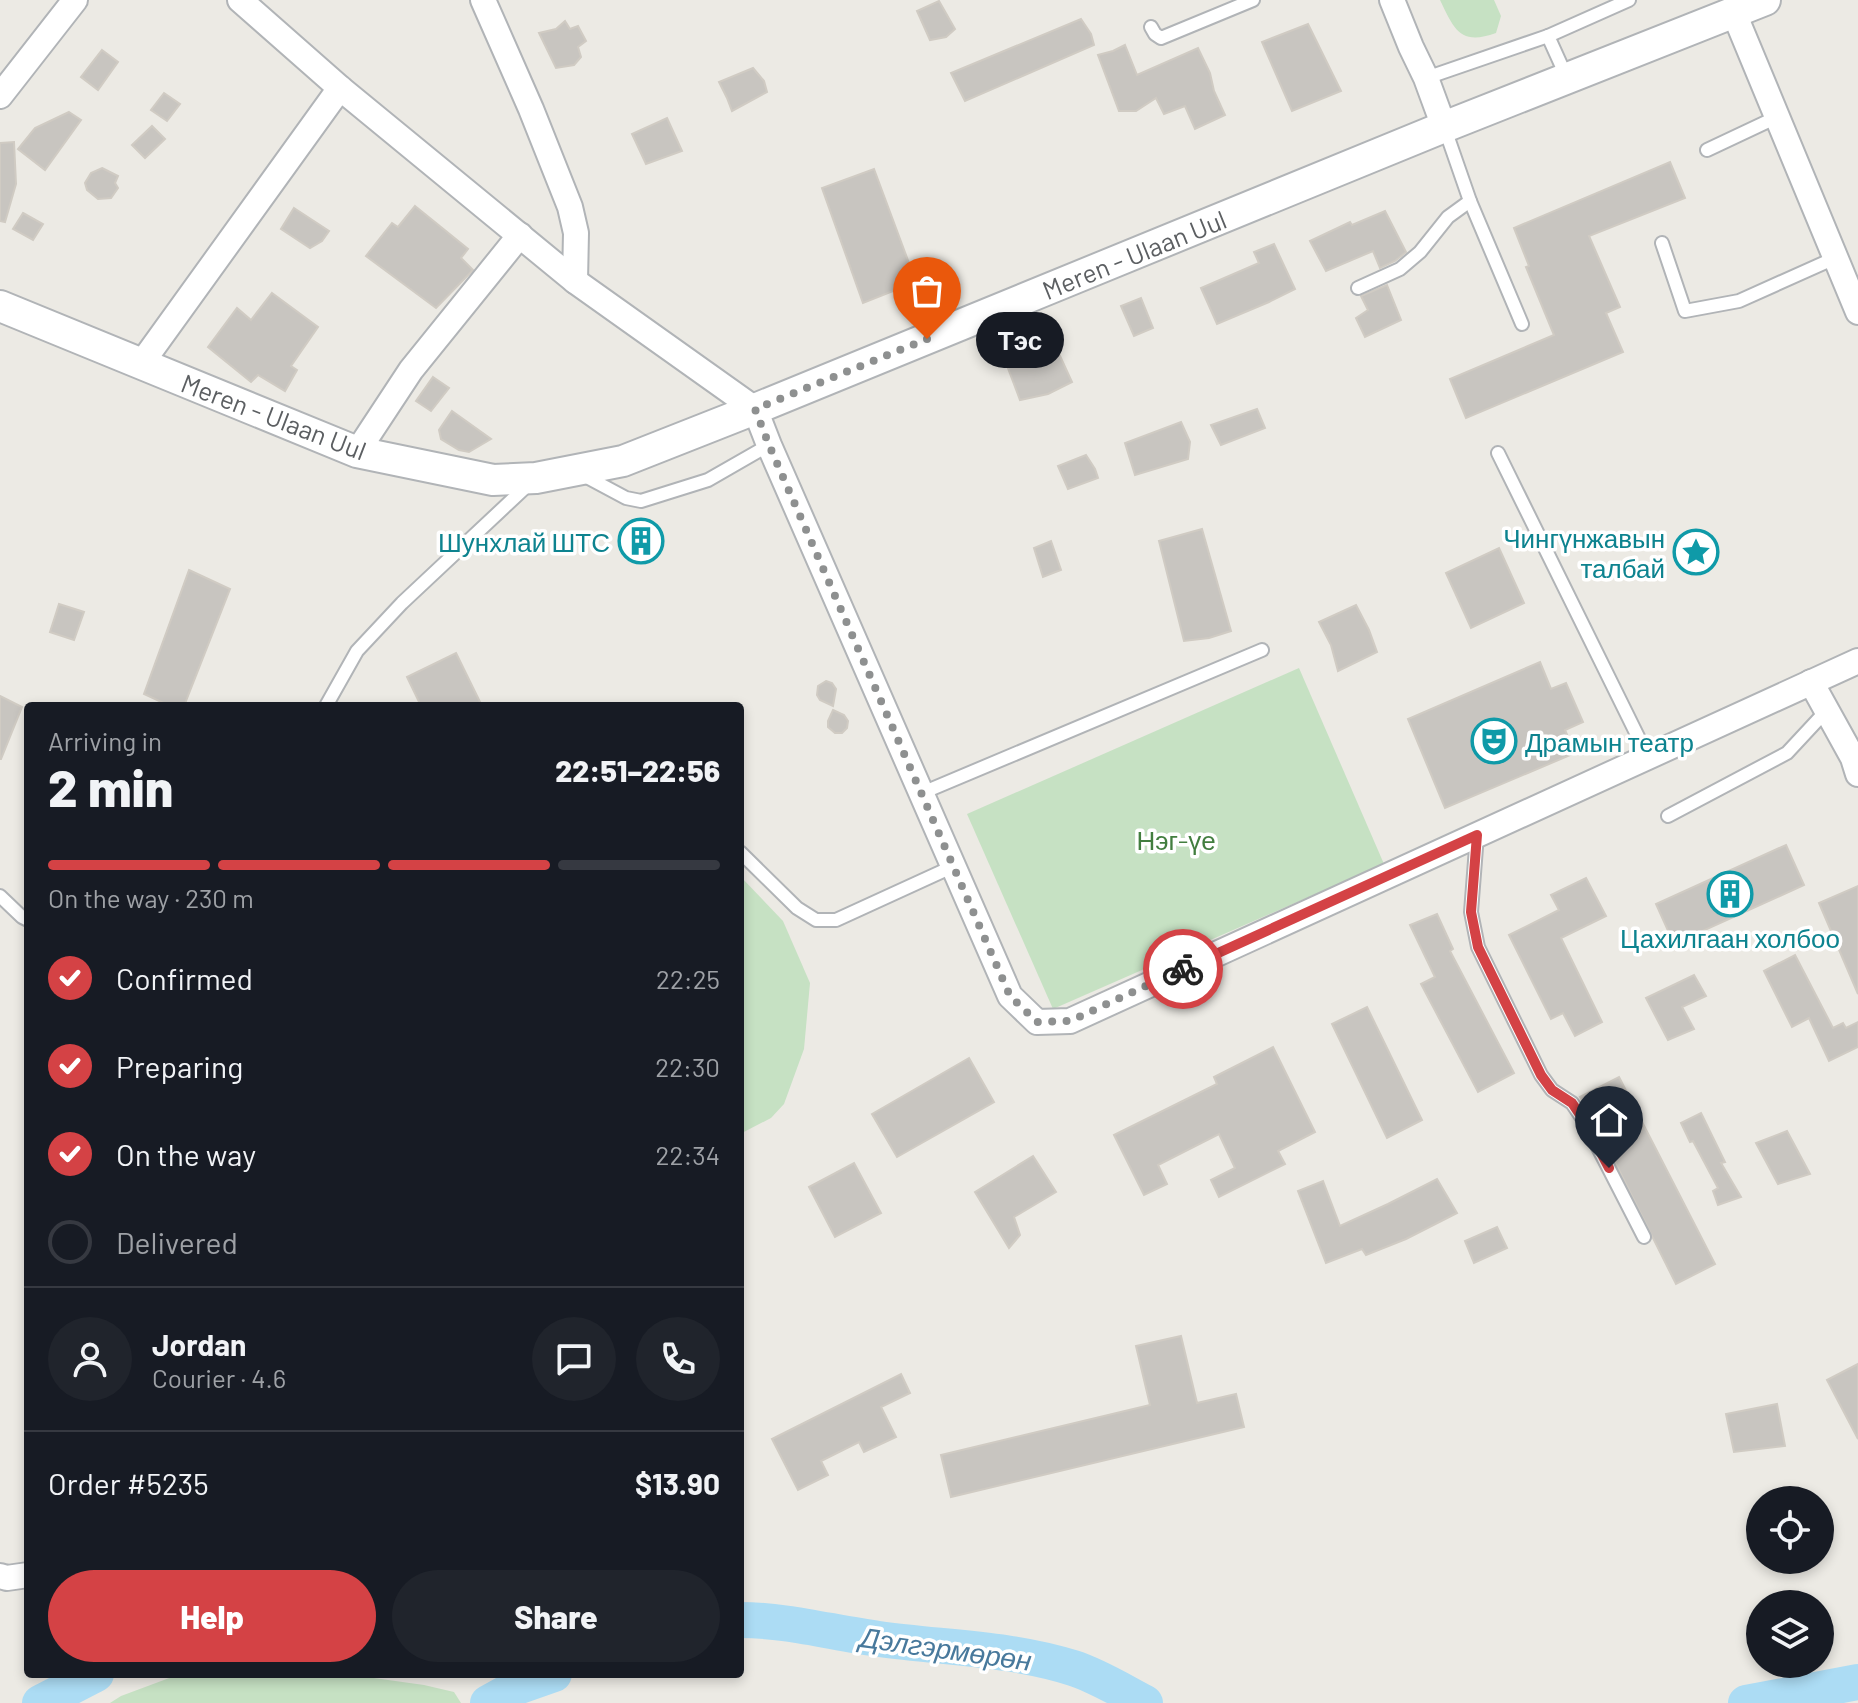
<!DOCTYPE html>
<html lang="en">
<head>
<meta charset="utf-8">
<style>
  body { margin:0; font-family:Barlow,sans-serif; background:#20242c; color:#f1f3f6; height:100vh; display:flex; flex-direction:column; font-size:30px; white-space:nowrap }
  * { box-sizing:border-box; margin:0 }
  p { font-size:26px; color:#9ea1a6 }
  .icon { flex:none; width:44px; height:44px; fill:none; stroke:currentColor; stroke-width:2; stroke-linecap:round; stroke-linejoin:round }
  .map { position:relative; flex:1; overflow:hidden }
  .side { position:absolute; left:24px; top:702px; width:720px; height:976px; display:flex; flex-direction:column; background:#171b24; border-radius:8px; box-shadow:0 4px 12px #0003 }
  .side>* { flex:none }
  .buttons { position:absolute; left:1746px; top:1486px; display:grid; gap:16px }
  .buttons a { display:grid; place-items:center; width:88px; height:88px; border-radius:50%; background:#171b24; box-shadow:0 4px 12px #0003; font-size:40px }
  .pin { position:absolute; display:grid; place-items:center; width:68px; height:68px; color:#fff; margin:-82px -34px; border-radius:50% 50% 50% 0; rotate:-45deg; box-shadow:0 0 8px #0007 }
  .pin .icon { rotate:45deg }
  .courier { position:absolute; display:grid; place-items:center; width:80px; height:80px; margin:-40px; border:6px solid #d44245; border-radius:50%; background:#fff; color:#222; box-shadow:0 2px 10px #0007 }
  .bubble { position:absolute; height:56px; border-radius:28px; background:#171b24; box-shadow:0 4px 12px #0003; font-size:26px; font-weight:800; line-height:56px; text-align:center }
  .headline em { font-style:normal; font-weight:800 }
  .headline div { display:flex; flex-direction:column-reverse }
  .headline { display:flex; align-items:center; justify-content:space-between; height:136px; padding:0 24px }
  h1 { font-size:52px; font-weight:800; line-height:60px }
  .bar { display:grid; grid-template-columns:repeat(4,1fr); gap:12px 8px; align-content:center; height:96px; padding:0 24px }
  .bar i { height:10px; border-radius:6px; background:#363941 }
  .bar .on { background:#d44245 }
  .bar p { grid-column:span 4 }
  .line { display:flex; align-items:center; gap:20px; padding:0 24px; border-top:2px solid #363941 }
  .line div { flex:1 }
  .round { display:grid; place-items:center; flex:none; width:84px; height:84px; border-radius:42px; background:#20242c }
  ol { padding:0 24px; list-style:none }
  li { display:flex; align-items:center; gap:24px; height:88px }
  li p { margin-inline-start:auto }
  li .icon { padding:8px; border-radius:50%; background:#d44245; color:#fff; stroke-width:4 }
  li:last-child { color:#9ea1a6 }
  li i { width:44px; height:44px; border:4px solid #363941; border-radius:50% }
  .button { display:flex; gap:16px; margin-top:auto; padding:16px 24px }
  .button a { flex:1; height:92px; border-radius:48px; background:#d44245; color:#fff; font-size:32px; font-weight:800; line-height:92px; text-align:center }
  .button a+a { background:#20242c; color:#f1f3f6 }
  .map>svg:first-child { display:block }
  .green { fill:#c6e1c3 }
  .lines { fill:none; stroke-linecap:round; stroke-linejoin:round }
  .river { stroke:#acdcf4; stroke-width:36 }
  .building { fill:#c8c5c0; stroke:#d0cbc3; stroke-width:2 }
  .service-casing { stroke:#b1b4b7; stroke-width:16 }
  .minor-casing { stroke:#b1b4b7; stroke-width:28 }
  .tertiary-casing { stroke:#b1b4b7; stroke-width:34 }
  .service { stroke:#fff; stroke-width:12 }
  .minor { stroke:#fff; stroke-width:24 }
  .tertiary { stroke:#fff; stroke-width:30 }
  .done { stroke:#8e9090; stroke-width:8; stroke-dasharray:0 14.4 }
  .route { stroke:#d44245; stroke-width:10 }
  .labels { text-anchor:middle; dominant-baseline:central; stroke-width:7; stroke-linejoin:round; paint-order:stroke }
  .street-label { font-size:26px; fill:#5c5f62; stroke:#fff }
  .culture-label { font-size:26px; fill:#0d838f; stroke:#fff; text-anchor:end }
  .park-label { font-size:26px; fill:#427e3f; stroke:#fff }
  .water-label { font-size:28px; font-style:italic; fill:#48799c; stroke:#fff }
</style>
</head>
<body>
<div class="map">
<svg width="1858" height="1703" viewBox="0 0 1858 1703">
  <rect width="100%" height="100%" fill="#eceae4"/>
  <g class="green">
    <path d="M1440,0H1494L1501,16L1496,33C1460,46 1454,29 1440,0Z"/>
    <path d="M1299,668L1384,864L1053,1009L967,814Z"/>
    <path d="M740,876L783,921L810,983L804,1049L784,1104L771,1118L740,1134Z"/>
    <path d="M180,1674H345L424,1685L454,1692L461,1703H110L121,1696Z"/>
  </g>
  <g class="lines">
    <g class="river">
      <path d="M740,1620C788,1620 833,1633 879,1639C944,1648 1010,1648 1073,1668C1098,1676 1122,1691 1145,1703"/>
      <path d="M40,1703L96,1674"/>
      <path d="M488,1703L517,1687L554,1674"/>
      <path d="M1746,1703L1858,1682"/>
    </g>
  </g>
  <g class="building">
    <path d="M939,1L955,29L946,37L930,40L917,11Z"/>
    <path d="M1081,19L1091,34L1094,45L965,101L951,73Z"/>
    <path d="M565,21L570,29L578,26L586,41L578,47L581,57L574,65L556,68L539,33L556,29Z"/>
    <path d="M1308,24L1341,91L1292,111L1262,42Z"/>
    <path d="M1125,45L1137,75L1198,48L1210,73L1214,91L1225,115L1195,129L1185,106L1164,114L1156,98L1136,111H1119L1098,55L1113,51Z"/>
    <path d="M102,50L118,62L98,90L81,77Z"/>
    <path d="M753,68L764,81L767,92L732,111L727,98L719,82Z"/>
    <path d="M164,93L180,104L167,121L151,110Z"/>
    <path d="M69,112L81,120L45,170L18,149L35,128Z"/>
    <path d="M667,118L682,151L646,164L632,134Z"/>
    <path d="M152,126L165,139L145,158L132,145Z"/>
    <path d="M14,142L16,184L5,222L0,221V143Z"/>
    <path d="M1670,162L1685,198L1589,236L1620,307L1606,313L1623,352L1466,418L1450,379L1554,335L1526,267L1529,266L1514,228Z"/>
    <path d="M102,168L118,176L115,183L118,188L111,198L98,199L87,190L85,183L91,173Z"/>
    <path d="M874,169L916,282L863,303L822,188Z"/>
    <path d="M415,206L468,249L461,258L473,270L436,308L366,256L392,223L398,227Z"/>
    <path d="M294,208L329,231L322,241L310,248L281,229Z"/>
    <path d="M1385,211L1406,252L1395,261L1380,268L1373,251L1326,271L1310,241L1350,222L1352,225Z"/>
    <path d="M23,213L43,224L33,240L13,229Z"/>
    <path d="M1274,244L1295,289L1269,302L1217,324L1201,288L1259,263L1254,252Z"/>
    <path d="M1387,285L1401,320L1365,337L1356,318L1368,310L1361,296Z"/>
    <path d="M272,293L318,327L291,366L297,370L285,391L258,375L251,382L208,347L237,308L251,320Z"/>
    <path d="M1141,298L1153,328L1134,336L1121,306Z"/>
    <path d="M1049,332L1072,382L1048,394L1020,400L1003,355Z"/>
    <path d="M433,377L449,388L431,411L416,401Z"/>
    <path d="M1257,409L1265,428L1221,445L1211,425Z"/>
    <path d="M452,411L491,439L469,452L459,450L441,439L439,430Z"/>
    <path d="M1181,422L1190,442L1188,459L1135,475L1125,443Z"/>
    <path d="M1086,455L1095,469L1098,478L1068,489L1058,466Z"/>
    <path d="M639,525L655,547L643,556L626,535Z"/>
    <path d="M1202,529L1231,631L1209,638L1184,641L1159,541Z"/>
    <path d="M1051,541L1061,570L1043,577L1034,548Z"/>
    <path d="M1499,548L1524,603L1471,628L1446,573Z"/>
    <path d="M189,570L230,589L184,706H170L144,694Z"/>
    <path d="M59,604L84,612L74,640L50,632Z"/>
    <path d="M1356,605L1369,630L1377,652L1338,671L1331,645L1319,622Z"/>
    <path d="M456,653L482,706H421L407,677Z"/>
    <path d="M1540,662L1551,689L1566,683L1583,722L1565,730L1575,753L1445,808L1408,719Z"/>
    <path d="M826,681L832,683L836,689L833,706L820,700L817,695L818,686Z"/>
    <path d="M0,696L22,707L1,759H0Z"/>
    <path d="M833,710L844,715L848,721L847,728L842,733H835L828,727V721Z"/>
    <path d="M1786,845L1804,885L1674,944L1656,904Z"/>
    <path d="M1586,878L1606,916L1561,938L1602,1022L1575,1036L1563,1013L1551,1019L1509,935L1559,910L1551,895Z"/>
    <path d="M1858,886V994L1819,903Z"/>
    <path d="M1437,914L1453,949L1450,951L1514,1073L1478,1092L1421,984L1435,977L1410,925Z"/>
    <path d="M1795,955L1833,1028L1843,1023L1846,1028L1858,1022V1047L1829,1061L1809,1018L1792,1027L1764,971Z"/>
    <path d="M1694,975L1706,996L1682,1007L1694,1029L1668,1040L1646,998Z"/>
    <path d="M1367,1007L1422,1120L1387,1138L1332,1024Z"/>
    <path d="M1273,1047L1315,1132L1278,1151L1285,1164L1219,1197L1211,1180L1235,1168L1219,1134L1158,1165L1167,1184L1144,1195L1114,1135L1217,1084L1214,1077Z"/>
    <path d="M969,1058L994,1102L897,1157L872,1114Z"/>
    <path d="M1619,1077L1715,1264L1676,1284L1593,1118L1580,1097Z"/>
    <path d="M1701,1113L1725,1162L1721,1163L1741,1197L1718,1205L1713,1191L1718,1188L1693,1141L1690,1142L1681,1123Z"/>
    <path d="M1787,1131L1810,1174L1778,1184L1756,1143Z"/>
    <path d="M1033,1156L1056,1192L1014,1217L1020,1235L1009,1248L975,1192Z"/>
    <path d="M854,1163L881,1213L835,1237L809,1187Z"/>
    <path d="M1437,1179L1457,1213L1406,1239L1366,1255L1362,1249L1326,1263L1298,1191L1323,1181L1340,1226L1388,1204Z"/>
    <path d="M1497,1227L1507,1248L1474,1263L1465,1241Z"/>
    <path d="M1181,1336L1197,1403L1236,1394L1244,1427L951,1497L941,1455L1150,1405L1136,1346Z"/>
    <path d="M1858,1364V1439L1827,1380Z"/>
    <path d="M901,1374L910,1393L881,1407L896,1437L864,1452L859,1442L821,1461L828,1475L798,1490L772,1439Z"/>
    <path d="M1777,1404L1785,1446L1734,1452L1726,1414Z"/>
  </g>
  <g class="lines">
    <g class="service-casing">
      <g id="service">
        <path d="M1151,27L1155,34L1161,38L1253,0"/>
        <path d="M1426,78L1548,36"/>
        <path d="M1567,78L1548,36L1629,0"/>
        <path d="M1707,150L1777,117"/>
        <path d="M1470,201L1522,324"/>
        <path d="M1662,243L1685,311L1739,301L1835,258"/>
        <path d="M1358,288L1400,269L1420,252L1448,217L1470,201L1445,129"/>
        <path d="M1498,453L1648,757"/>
        <path d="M583,475L626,498L641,501L708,480L769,445"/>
        <path d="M326,706L357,651L402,603L530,483"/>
        <path d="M922,793L1262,650"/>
        <path d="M1668,816L1787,753L1827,710"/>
        <path d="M1477,835L1471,912L1478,947L1541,1075L1552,1090L1572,1103L1585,1122L1644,1237"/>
        <path d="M740,852L797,908L816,920H836L954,866"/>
        <path d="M0,896L22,917L28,920"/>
      </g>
    </g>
    <g class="minor-casing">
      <g id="minor">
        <path d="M240,0L340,88L575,281L755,409L769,445L1010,996L1037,1022L1070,1021L1858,661"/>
        <path d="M483,0L531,109L570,207L576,233L575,281"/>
        <path d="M1392,0L1411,47L1426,78L1444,127"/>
        <path d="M1734,13L1858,312"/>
        <path d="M0,96L75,0"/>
        <path d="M141,364L340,88"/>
        <path d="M357,452L411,370L520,235"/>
        <path d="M1811,682L1853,758L1858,774"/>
        <path d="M0,1576L7,1578L28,1575"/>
      </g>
    </g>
    <g class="tertiary-casing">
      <path id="tertiary" d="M0,306L357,452L493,480L536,478L623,461L755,409L1444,127L1765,0"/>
    </g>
    <use href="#service" class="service"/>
    <use href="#minor" class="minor"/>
    <use href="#tertiary" class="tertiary"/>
  </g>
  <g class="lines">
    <path class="done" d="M927,339L755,409L769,445L1010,996L1037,1022L1070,1021L1183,969"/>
    <path class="route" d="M1183,969L1477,835L1471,912L1478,947L1541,1075L1552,1090L1572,1103L1585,1122L1609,1168"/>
  </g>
  <defs>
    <g id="building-ring" transform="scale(2.3)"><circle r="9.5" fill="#fff" stroke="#0f9aa8" stroke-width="1.5"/><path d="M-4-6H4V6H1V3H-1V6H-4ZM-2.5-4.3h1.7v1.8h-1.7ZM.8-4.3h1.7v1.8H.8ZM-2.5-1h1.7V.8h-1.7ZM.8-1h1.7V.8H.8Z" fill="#0f9aa8"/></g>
    <g id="sight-ring" transform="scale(2.3)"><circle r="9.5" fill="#fff" stroke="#0f9aa8" stroke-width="1.5"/><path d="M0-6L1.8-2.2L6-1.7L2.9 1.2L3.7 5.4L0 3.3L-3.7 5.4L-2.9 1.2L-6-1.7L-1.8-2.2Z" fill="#0f9aa8"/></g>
    <g id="theatre-ring" transform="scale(2.3)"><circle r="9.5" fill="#fff" stroke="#0f9aa8" stroke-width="1.5"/><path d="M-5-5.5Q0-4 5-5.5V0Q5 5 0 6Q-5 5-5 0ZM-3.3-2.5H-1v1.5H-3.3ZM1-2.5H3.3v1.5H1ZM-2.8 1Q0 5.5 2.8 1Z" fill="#0f9aa8"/></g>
  </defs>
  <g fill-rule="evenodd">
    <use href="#building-ring" x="641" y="541"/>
    <use href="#sight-ring" x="1696" y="552"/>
    <use href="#theatre-ring" x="1494" y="741"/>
    <use href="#building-ring" x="1730" y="894"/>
  </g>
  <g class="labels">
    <g class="street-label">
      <text transform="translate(1134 254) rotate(-22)">Meren - Ulaan Uul</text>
      <text transform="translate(274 416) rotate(21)">Meren - Ulaan Uul</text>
    </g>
    <g class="culture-label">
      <text x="1665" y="537">Чингүнжавын<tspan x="1665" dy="30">талбай</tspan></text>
      <text x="610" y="541">Шунхлай ШТС</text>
      <text x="1525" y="741" text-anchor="start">Драмын театр</text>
      <text x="1730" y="937" text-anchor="middle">Цахилгаан холбоо</text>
    </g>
    <g class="park-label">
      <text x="1176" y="839">Нэг-үе</text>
    </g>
    <g class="water-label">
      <text transform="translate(946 1648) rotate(8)">Дэлгэрмөрөн</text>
    </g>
  </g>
</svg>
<div class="buttons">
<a><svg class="icon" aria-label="locate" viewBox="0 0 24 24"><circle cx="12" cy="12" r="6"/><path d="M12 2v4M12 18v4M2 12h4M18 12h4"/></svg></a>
<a><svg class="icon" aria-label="layers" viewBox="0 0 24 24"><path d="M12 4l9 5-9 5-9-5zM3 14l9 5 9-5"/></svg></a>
</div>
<div class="pin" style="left:927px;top:339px;background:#ea580c"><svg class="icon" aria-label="bag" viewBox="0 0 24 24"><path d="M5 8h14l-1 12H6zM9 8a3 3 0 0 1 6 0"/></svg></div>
<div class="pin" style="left:1609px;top:1168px;background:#1f2937"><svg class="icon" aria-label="home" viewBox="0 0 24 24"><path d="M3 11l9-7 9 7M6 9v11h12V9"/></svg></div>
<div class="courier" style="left:1183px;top:969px"><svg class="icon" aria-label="bike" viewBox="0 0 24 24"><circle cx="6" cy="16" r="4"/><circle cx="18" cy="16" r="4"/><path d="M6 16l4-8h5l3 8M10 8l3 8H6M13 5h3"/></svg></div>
<div class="bubble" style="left:976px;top:312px;width:88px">Тэс</div>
<section class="side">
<div class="headline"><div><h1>2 min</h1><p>Arriving in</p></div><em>22:51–22:56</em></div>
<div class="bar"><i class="on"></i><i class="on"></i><i class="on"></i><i></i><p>On the way · 230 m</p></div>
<ol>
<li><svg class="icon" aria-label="check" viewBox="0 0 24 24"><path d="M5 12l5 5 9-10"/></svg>Confirmed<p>22:25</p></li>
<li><svg class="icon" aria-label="check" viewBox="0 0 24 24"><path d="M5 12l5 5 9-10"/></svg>Preparing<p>22:30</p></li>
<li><svg class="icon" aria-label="check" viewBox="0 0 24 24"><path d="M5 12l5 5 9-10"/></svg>On the way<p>22:34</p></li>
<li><i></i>Delivered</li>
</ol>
<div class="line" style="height:144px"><a class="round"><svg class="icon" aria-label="person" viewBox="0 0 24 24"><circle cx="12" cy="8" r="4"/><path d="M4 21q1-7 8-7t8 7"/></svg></a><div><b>Jordan</b><p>Courier · 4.6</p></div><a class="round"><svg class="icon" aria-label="chat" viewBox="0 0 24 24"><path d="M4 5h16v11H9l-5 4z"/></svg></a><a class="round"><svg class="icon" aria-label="phone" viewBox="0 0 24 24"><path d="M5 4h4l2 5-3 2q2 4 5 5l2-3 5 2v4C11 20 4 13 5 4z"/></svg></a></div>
<div class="line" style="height:104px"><div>Order #5235</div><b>$13.90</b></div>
<div class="button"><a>Help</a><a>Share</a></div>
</section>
</div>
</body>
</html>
